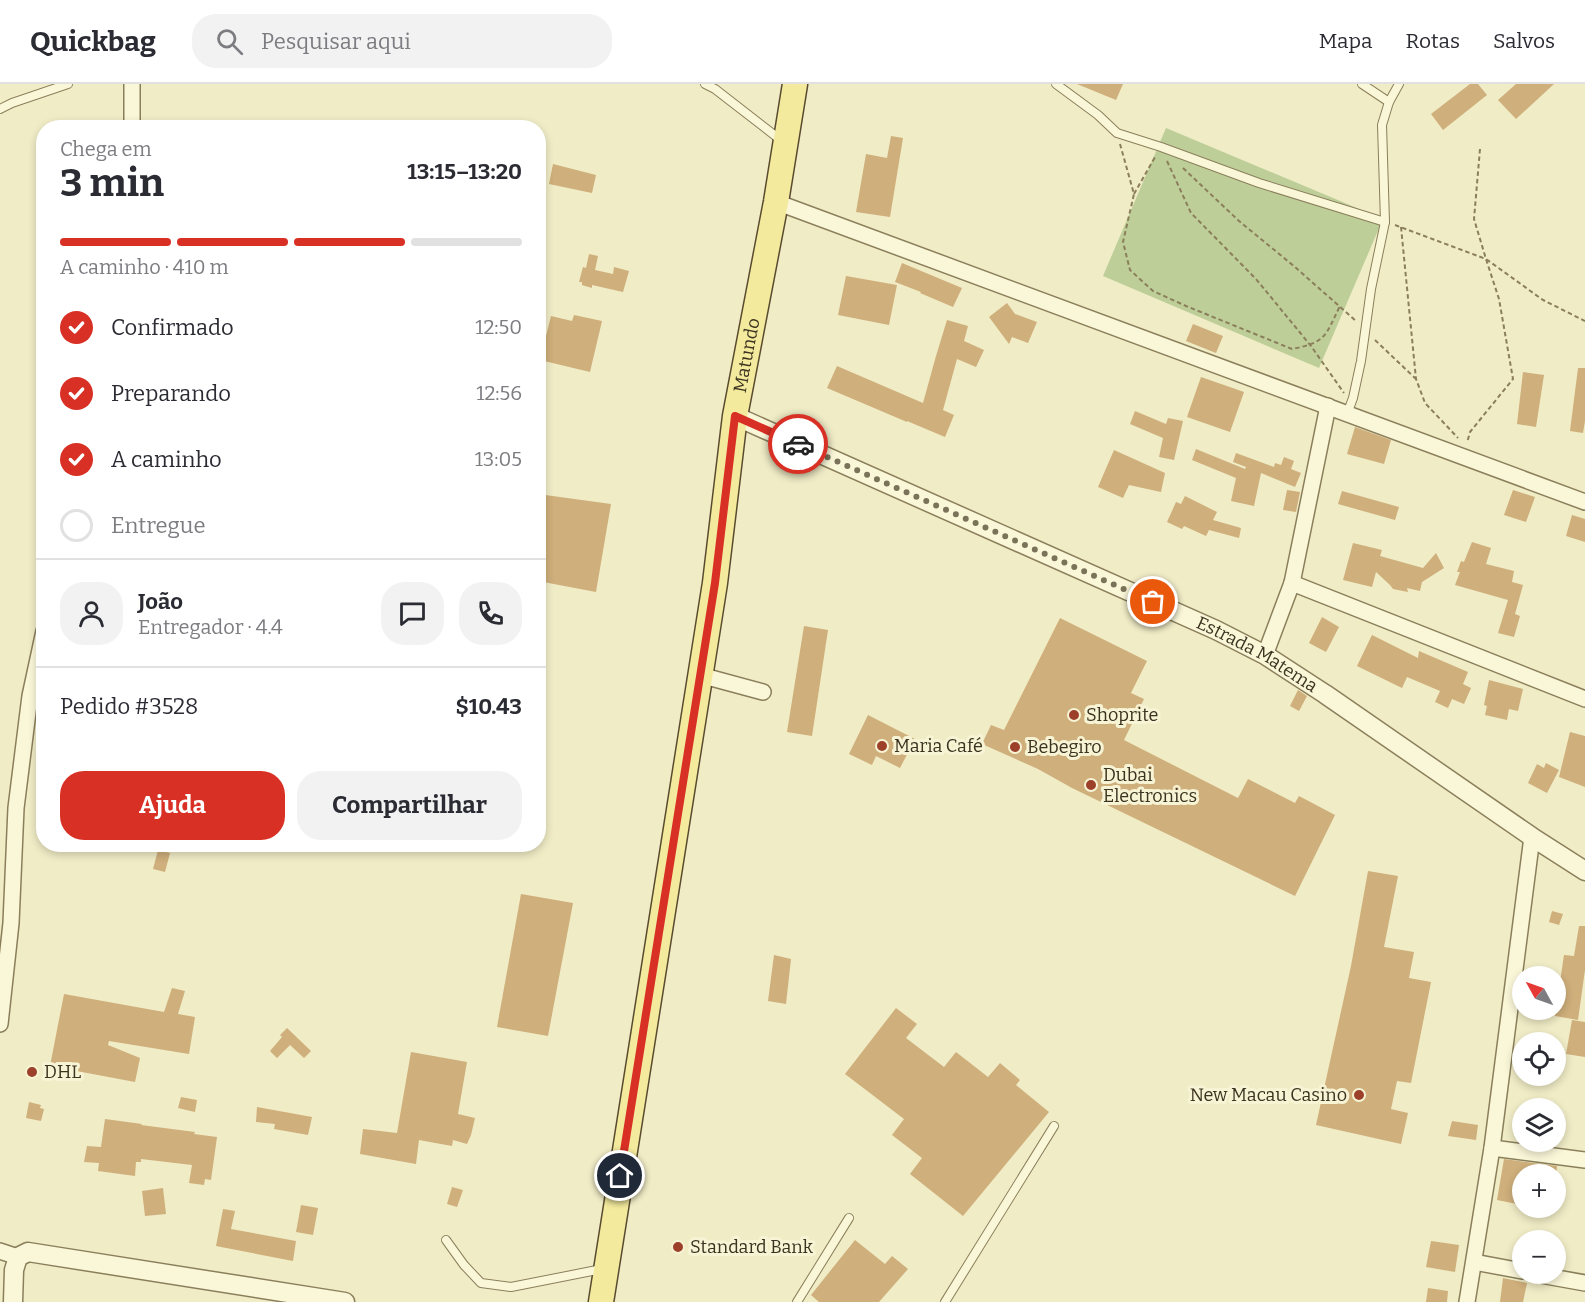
<!DOCTYPE html>
<html lang="pt">
<head>
<meta charset="utf-8">
<style>
  body { margin:0; font-family:Bitter,serif; background:#f2f2f3; color:#2b2b33; height:100vh; display:flex; flex-direction:column; font-size:22px; white-space:nowrap }
  * { box-sizing:border-box; margin:0 }
  p { font-size:20px; color:#7c7c81 }
  .icon { flex:none; width:33px; height:33px; fill:none; stroke:currentColor; stroke-width:2; stroke-linecap:round; stroke-linejoin:round }
  .map { position:relative; flex:1; overflow:hidden }
  .drawer { position:absolute; left:36px; top:36px; width:510px; height:732px; display:flex; flex-direction:column; background:#fff; border-radius:24px; box-shadow:0 3px 9px #0003 }
  .drawer>* { flex:none }
  .needle { width:39px; rotate:310deg }
  .fabs { position:absolute; left:1512px; top:882px; display:grid; gap:12px }
  .fabs a { display:grid; place-items:center; width:54px; height:54px; border-radius:50%; background:#fff; box-shadow:0 3px 9px #0003; font-size:30px }
  .pin { position:absolute; display:grid; place-items:center; width:51px; height:51px; color:#fff; margin:-26px; border:3px solid #fff; border-radius:50%; box-shadow:0 2px 6px #0007 }
  .courier { position:absolute; display:grid; place-items:center; width:60px; height:60px; margin:-30px; border:4px solid #d93025; border-radius:50%; background:#fff; color:#222; box-shadow:0 2px 8px #0007 }
  .headline em { font-style:normal; font-weight:700 }
  .headline div { display:flex; flex-direction:column-reverse }
  .headline { display:flex; align-items:center; justify-content:space-between; height:102px; padding:0 24px }
  h1 { font-size:39px; font-weight:700; line-height:45px }
  .bar { display:grid; grid-template-columns:repeat(4,1fr); gap:9px 6px; align-content:center; height:72px; padding:0 24px }
  .bar i { height:8px; border-radius:4px; background:#e1e1e2 }
  .bar .selected { background:#d93025 }
  .bar p { grid-column:span 4 }
  .line { display:flex; align-items:center; gap:15px; padding:0 24px; border-top:2px solid #e1e1e2 }
  .line div { flex:1 }
  .round { display:grid; place-items:center; flex:none; width:63px; height:63px; border-radius:24px; background:#f2f2f3 }
  ol { padding:0 24px; list-style:none }
  li { display:flex; align-items:center; gap:18px; height:66px }
  li p { margin-inline-start:auto }
  li .icon { padding:6px; border-radius:50%; background:#d93025; color:#fff; stroke-width:4 }
  li:last-child { color:#7c7c81 }
  li i { width:33px; height:33px; border:3px solid #e1e1e2; border-radius:50% }
  .cta { display:flex; gap:12px; margin-top:auto; padding:12px 24px }
  .cta a { flex:1; height:69px; border-radius:24px; background:#d93025; color:#fff; font-size:24px; font-weight:700; line-height:69px; text-align:center }
  .cta a+a { background:#f2f2f3; color:#2b2b33 }
  header { display:flex; align-items:center; gap:36px; box-sizing:border-box; height:84px; padding:0 30px; background:#fff; border-bottom:2px solid #e1e1e2 }
  header strong { font-size:28px }
  nav { display:flex; gap:33px; margin-inline-start:auto; font-size:21px }
  .search { width:420px; height:54px; background:#f2f2f3; display:flex; align-items:center; gap:15px; box-sizing:border-box; padding:0 21px; border-radius:24px; color:#7c7c81; font-size:22px }
  .map>svg:first-child { display:block }
  .green { fill:#bdce99 }
  .building { fill:#cfaf7b }
  .lines { fill:none; stroke-linecap:round; stroke-linejoin:round }
  .service-casing { stroke:#8b7f5b; stroke-width:10 }
  .minor-casing { stroke:#8b7f5b; stroke-width:18 }
  .tertiary-casing { stroke:#8b7f5b; stroke-width:21 }
  .primary-casing { stroke:#594b2f; stroke-width:27 }
  .path { stroke:#8b7f5b; stroke-width:2; stroke-dasharray:4.5 3; stroke-linecap:butt }
  .service { stroke:#faf7d9; stroke-width:8 }
  .minor { stroke:#faf7d9; stroke-width:15 }
  .tertiary { stroke:#faf7d9; stroke-width:18 }
  .primary { stroke:#f3ea9d; stroke-width:24 }
  .done { stroke:#7a7359; stroke-width:6; stroke-dasharray:0 10.8 }
  .route { stroke:#d93025; stroke-width:8 }
  .poi-dot { fill:#9c4029; stroke:#f7f4d5; stroke-width:2 }
  .labels { text-anchor:middle; dominant-baseline:central; stroke-width:6; stroke-linejoin:round; paint-order:stroke }
  .street-label { font-size:18px; fill:#3b321f; stroke:#f7f4d5 }
  .poi-label { font-size:18px; fill:#3b321f; stroke:#f7f4d5; text-anchor:start }
</style>
</head>
<body>
<header>
<strong>Quickbag</strong>
<div class="search"><svg class="icon" aria-label="search" viewBox="0 0 24 24"><circle cx="10" cy="10" r="6"/><path d="M15 15l6 6"/></svg>Pesquisar aqui</div>
<nav><a>Mapa</a><a>Rotas</a><a>Salvos</a></nav>
</header>
<div class="map">
<svg width="1585" height="1218" viewBox="0 0 1585 1218">
  <rect width="100%" height="100%" fill="#f0ecc6"/>
  <path class="green" d="M1166,44L1383,135L1319,284L1103,192Z"/>
  <g class="building">
    <path d="M1077,0H1123L1116,16Z"/>
    <path d="M1470,0H1478L1487,11L1443,46L1431,30Z"/>
    <path d="M1516,0H1554L1516,35L1498,16Z"/>
    <path d="M891,52L903,54L890,133L856,128L866,70L887,74Z"/>
    <path d="M553,80L596,91L592,109L549,100Z"/>
    <path d="M589,170L598,172L595,186L613,190L614,183L629,187L623,208L592,201V204L582,201V198H579L583,183L586,184Z"/>
    <path d="M902,179L962,204L953,223L920,209L921,208L895,198Z"/>
    <path d="M846,192L897,201L889,241L838,231Z"/>
    <path d="M1007,219L1015,230L1037,238L1028,259L1012,253L1009,260L989,233Z"/>
    <path d="M574,231L602,237L590,288L540,276L551,232L572,237Z"/>
    <path d="M947,236L968,242L964,257L984,266L976,283L957,275L943,326L954,331L945,353L907,337V338L827,304L837,282L923,319L936,272Z"/>
    <path d="M1193,240L1223,252L1216,269L1186,257Z"/>
    <path d="M1578,284H1585V337L1583,349L1570,347Z"/>
    <path d="M1523,288L1544,291L1536,343L1517,340Z"/>
    <path d="M1201,293L1244,308L1230,348L1187,333Z"/>
    <path d="M1135,327L1166,340L1168,334L1183,337L1174,376L1159,373L1163,354L1130,340Z"/>
    <path d="M1355,343L1391,356L1384,380L1347,370Z"/>
    <path d="M1196,365L1245,385L1246,383L1233,378L1236,369L1274,383L1275,379L1281,381L1284,373L1294,377L1291,385L1301,389L1295,403L1261,389L1254,422L1231,417L1236,394L1192,376Z"/>
    <path d="M1114,366L1165,389L1161,408L1129,401L1123,414L1098,403Z"/>
    <path d="M1287,406L1300,408L1296,428L1283,426Z"/>
    <path d="M1513,406L1535,413L1526,438L1504,431Z"/>
    <path d="M1342,407L1399,423L1395,436L1338,420Z"/>
    <path d="M538,410L611,420L596,508L538,497Z"/>
    <path d="M1185,412L1217,428L1213,436L1241,444L1239,454L1209,446L1206,452L1184,442L1182,445L1167,438L1176,418L1181,420Z"/>
    <path d="M1572,431L1585,435V458L1566,452Z"/>
    <path d="M1472,458L1491,464L1486,480L1514,487L1512,498L1523,501L1515,530L1520,532L1514,553L1498,549L1508,516L1455,501L1460,488H1457L1461,477L1464,478Z"/>
    <path d="M1353,459L1382,466L1380,472L1423,484L1436,469L1444,484L1422,498L1420,507L1407,504L1408,508L1393,505L1390,501L1376,488L1372,503L1343,496Z"/>
    <path d="M1322,533L1339,543L1326,568L1309,559Z"/>
    <path d="M1060,534L1147,577L1131,609L1144,615L1124,656L1238,714L1248,695L1295,719L1299,712L1335,731L1295,812L1072,704L1038,685L982,660L991,641L1004,646Z"/>
    <path d="M804,542L828,546L812,652L787,648Z"/>
    <path d="M1372,551L1418,574L1419,567L1468,588L1463,600L1471,604L1464,620L1452,615L1448,624L1435,618L1440,607L1407,593L1402,604L1357,582Z"/>
    <path d="M1489,596L1523,605L1518,627L1509,625L1507,636L1485,631L1487,622L1484,621Z"/>
    <path d="M1298,606L1307,612L1299,627L1290,622Z"/>
    <path d="M868,631L915,655L900,684L876,672L872,681L849,670Z"/>
    <path d="M1570,648L1585,652V703L1559,693Z"/>
    <path d="M1546,679L1559,686L1547,709L1528,699L1537,680L1544,684Z"/>
    <path d="M158,766L170,769L165,788L153,785Z"/>
    <path d="M1368,787L1398,792L1384,863L1414,868L1409,894L1431,898L1411,999L1397,997L1391,1025L1408,1029L1401,1060L1316,1041L1351,882Z"/>
    <path d="M521,810L573,819L548,952L497,943Z"/>
    <path d="M1552,827L1563,830L1559,841L1549,838Z"/>
    <path d="M1579,842H1585V886L1578,936L1555,932L1564,871L1574,872Z"/>
    <path d="M774,871L791,875L786,920L768,917Z"/>
    <path d="M172,904L185,907L178,930L195,933L189,970L109,957L108,961L140,974L135,998L50,982L64,910L164,928Z"/>
    <path d="M896,924L917,940L906,954L944,983L956,968L988,993L1000,979L1020,996L1016,1001L1049,1028L963,1132L910,1090L922,1074L892,1051L904,1035L845,990Z"/>
    <path d="M1572,936L1585,938V973L1566,970Z"/>
    <path d="M287,944L311,967L304,974L290,961L277,974L270,967L282,953L280,951Z"/>
    <path d="M411,968L467,978L458,1030L475,1034L471,1051L467,1060L453,1056L452,1062L419,1056L416,1080L360,1070L363,1045L397,1049Z"/>
    <path d="M181,1013L197,1016L195,1028L178,1024Z"/>
    <path d="M29,1018L41,1021L40,1024L44,1025L41,1037L26,1034Z"/>
    <path d="M257,1023L312,1033L308,1051L274,1045L275,1040L256,1038Z"/>
    <path d="M105,1035L142,1040L141,1041L195,1048L194,1050L217,1053L211,1096L205,1095L204,1101L189,1099L192,1081L141,1075V1078H136L135,1092L98,1087L99,1079L84,1078L87,1062L101,1063Z"/>
    <path d="M1452,1037L1478,1041L1476,1056L1448,1052Z"/>
    <path d="M1504,1075L1557,1082L1556,1090H1522V1121L1497,1116Z"/>
    <path d="M452,1103L463,1106L457,1123L447,1120Z"/>
    <path d="M163,1104L166,1130L145,1132L142,1107Z"/>
    <path d="M301,1121L318,1124L313,1151L296,1148Z"/>
    <path d="M223,1125L235,1127L231,1145L296,1157L293,1177L216,1162Z"/>
    <path d="M855,1156L885,1180L892,1172L908,1185L879,1218H819L811,1211Z"/>
    <path d="M1431,1157L1459,1161L1455,1188L1426,1183Z"/>
    <path d="M1503,1194L1527,1199L1523,1218H1500Z"/>
    <path d="M1428,1204L1448,1207L1447,1218H1426Z"/>
  </g>
  <g class="lines">
    <g class="service-casing">
      <g id="service">
        <path d="M705,0L715,5L782,57"/>
        <path d="M1056,0L1098,31L1117,49L1161,63L1259,99L1385,138"/>
        <path d="M1362,0L1389,18"/>
        <path d="M0,25L12,19L68,0"/>
        <path d="M1347,330L1353,314L1361,277L1371,205L1385,138L1382,41L1389,18L1399,0"/>
        <path d="M446,1156L464,1181L481,1199L511,1203L602,1185"/>
        <path d="M797,1218L849,1134"/>
        <path d="M945,1218L1054,1042"/>
      </g>
    </g>
    <g class="minor-casing">
      <g id="minor">
        <path d="M132,44V0"/>
        <path d="M776,118L1585,418"/>
        <path d="M1292,499L1328,322"/>
        <path d="M1265,571L1292,499L1585,615"/>
        <path d="M700,591L763,608"/>
        <path d="M0,940L11,839L16,724L30,612L44,547"/>
        <path d="M1492,1064L1585,1076"/>
        <path d="M0,1167L18,1173"/>
        <path d="M1474,1178L1522,1187"/>
        <path d="M1535,1190L1585,1199"/>
        <path d="M1467,1218L1492,1064L1532,753"/>
      </g>
    </g>
    <g class="tertiary-casing">
      <g id="tertiary">
        <path id="s1" d="M735,332L1216,546L1265,571L1325,610L1532,753L1585,787"/>
        <path d="M13,1218L14,1186L18,1173L28,1168L345,1218"/>
      </g>
    </g>
    <g class="primary-casing">
      <g id="primary">
        <path id="s2" d="M601,1218L715,499L735,332L776,118L795,0"/>
      </g>
    </g>
    <g class="path">
      <path d="M1120,60L1134,110L1123,158L1130,186L1153,207L1186,222L1292,265C1327,258 1325,252 1340,222"/>
      <path d="M1480,65L1474,135L1486,175L1543,216L1585,237"/>
      <path d="M1167,77L1191,129L1256,195L1311,262L1344,309"/>
      <path d="M1183,84L1239,137L1295,183L1356,237"/>
      <path d="M1134,110L1155,73"/>
      <path d="M1395,141L1486,175L1499,215L1513,295L1470,348L1467,359"/>
      <path d="M1401,143L1416,295L1425,319L1458,354"/>
      <path d="M1375,256L1416,295"/>
    </g>
    <use href="#service" class="service"/>
    <use href="#minor" class="minor"/>
    <use href="#tertiary" class="tertiary"/>
    <use href="#primary" class="primary"/>
  </g>
  <g class="lines">
    <path class="done" d="M798,360L1153,518"/>
    <path class="route" d="M620,1092L715,499L735,332L798,360"/>
  </g>
  <g class="poi-dot">
    <circle cx="1074" cy="631" r="6"/>
    <circle cx="882" cy="662" r="6"/>
    <circle cx="1015" cy="663" r="6"/>
    <circle cx="1091" cy="701" r="6"/>
    <circle cx="32" cy="988" r="6"/>
    <circle cx="1359" cy="1011" r="6"/>
    <circle cx="678" cy="1163" r="6"/>
  </g>
  <g class="labels">
    <g class="street-label">
      <text stroke="none"><textPath href="#s2" startOffset="958">Matundo</textPath></text>
      <text stroke="none"><textPath href="#s1" startOffset="574">Estrada Matema</textPath></text>
    </g>
    <g class="poi-label">
      <text x="1086" y="631">Shoprite</text>
      <text x="894" y="662">Maria Café</text>
      <text x="1027" y="663">Bebegiro</text>
      <text x="1103" y="691">Dubai<tspan x="1103" dy="21">Electronics</tspan></text>
      <text x="44" y="988">DHL</text>
      <text x="1347" y="1011" text-anchor="end">New Macau Casino</text>
      <text x="690" y="1163">Standard Bank</text>
    </g>
  </g>
</svg>
<div class="fabs">
<a><svg class="needle" viewBox="-14 -14 28 28"><path d="M0-13l5 13h-10z" fill="#e53935"/><path d="M0 13l5-13h-10z" fill="#7c7c81"/></svg></a>
<a><svg class="icon" aria-label="locate" viewBox="0 0 24 24"><circle cx="12" cy="12" r="6"/><path d="M12 2v4M12 18v4M2 12h4M18 12h4"/></svg></a>
<a><svg class="icon" aria-label="layers" viewBox="0 0 24 24"><path d="M12 4l9 5-9 5-9-5zM3 14l9 5 9-5"/></svg></a>
<a>+</a>
<a>−</a>
</div>
<div class="pin" style="left:1153px;top:518px;background:#ea580c"><svg class="icon" aria-label="bag" viewBox="0 0 24 24"><path d="M5 8h14l-1 12H6zM9 8a3 3 0 0 1 6 0"/></svg></div>
<div class="pin" style="left:620px;top:1092px;background:#1f2937"><svg class="icon" aria-label="home" viewBox="0 0 24 24"><path d="M3 11l9-7 9 7M6 9v11h12V9"/></svg></div>
<div class="courier" style="left:798px;top:360px"><svg class="icon" aria-label="car" viewBox="0 0 24 24"><path d="M5 17H2v-5l4-1 3-4h7l3 4 3 1v5h-3M9 17h6M6 11h13"/><circle cx="7" cy="17" r="2"/><circle cx="17" cy="17" r="2"/></svg></div>
<section class="drawer">
<div class="headline"><div><h1>3 min</h1><p>Chega em</p></div><em>13:15–13:20</em></div>
<div class="bar"><i class="selected"></i><i class="selected"></i><i class="selected"></i><i></i><p>A caminho · 410 m</p></div>
<ol>
<li><svg class="icon" aria-label="check" viewBox="0 0 24 24"><path d="M5 12l5 5 9-10"/></svg>Confirmado<p>12:50</p></li>
<li><svg class="icon" aria-label="check" viewBox="0 0 24 24"><path d="M5 12l5 5 9-10"/></svg>Preparando<p>12:56</p></li>
<li><svg class="icon" aria-label="check" viewBox="0 0 24 24"><path d="M5 12l5 5 9-10"/></svg>A caminho<p>13:05</p></li>
<li><i></i>Entregue</li>
</ol>
<div class="line" style="height:108px"><a class="round"><svg class="icon" aria-label="person" viewBox="0 0 24 24"><circle cx="12" cy="8" r="4"/><path d="M4 21q1-7 8-7t8 7"/></svg></a><div><b>João</b><p>Entregador · 4.4</p></div><a class="round"><svg class="icon" aria-label="chat" viewBox="0 0 24 24"><path d="M4 5h16v11H9l-5 4z"/></svg></a><a class="round"><svg class="icon" aria-label="phone" viewBox="0 0 24 24"><path d="M5 4h4l2 5-3 2q2 4 5 5l2-3 5 2v4C11 20 4 13 5 4z"/></svg></a></div>
<div class="line" style="height:78px"><div>Pedido #3528</div><b>$10.43</b></div>
<div class="cta"><a>Ajuda</a><a>Compartilhar</a></div>
</section>
</div>
</body>
</html>
